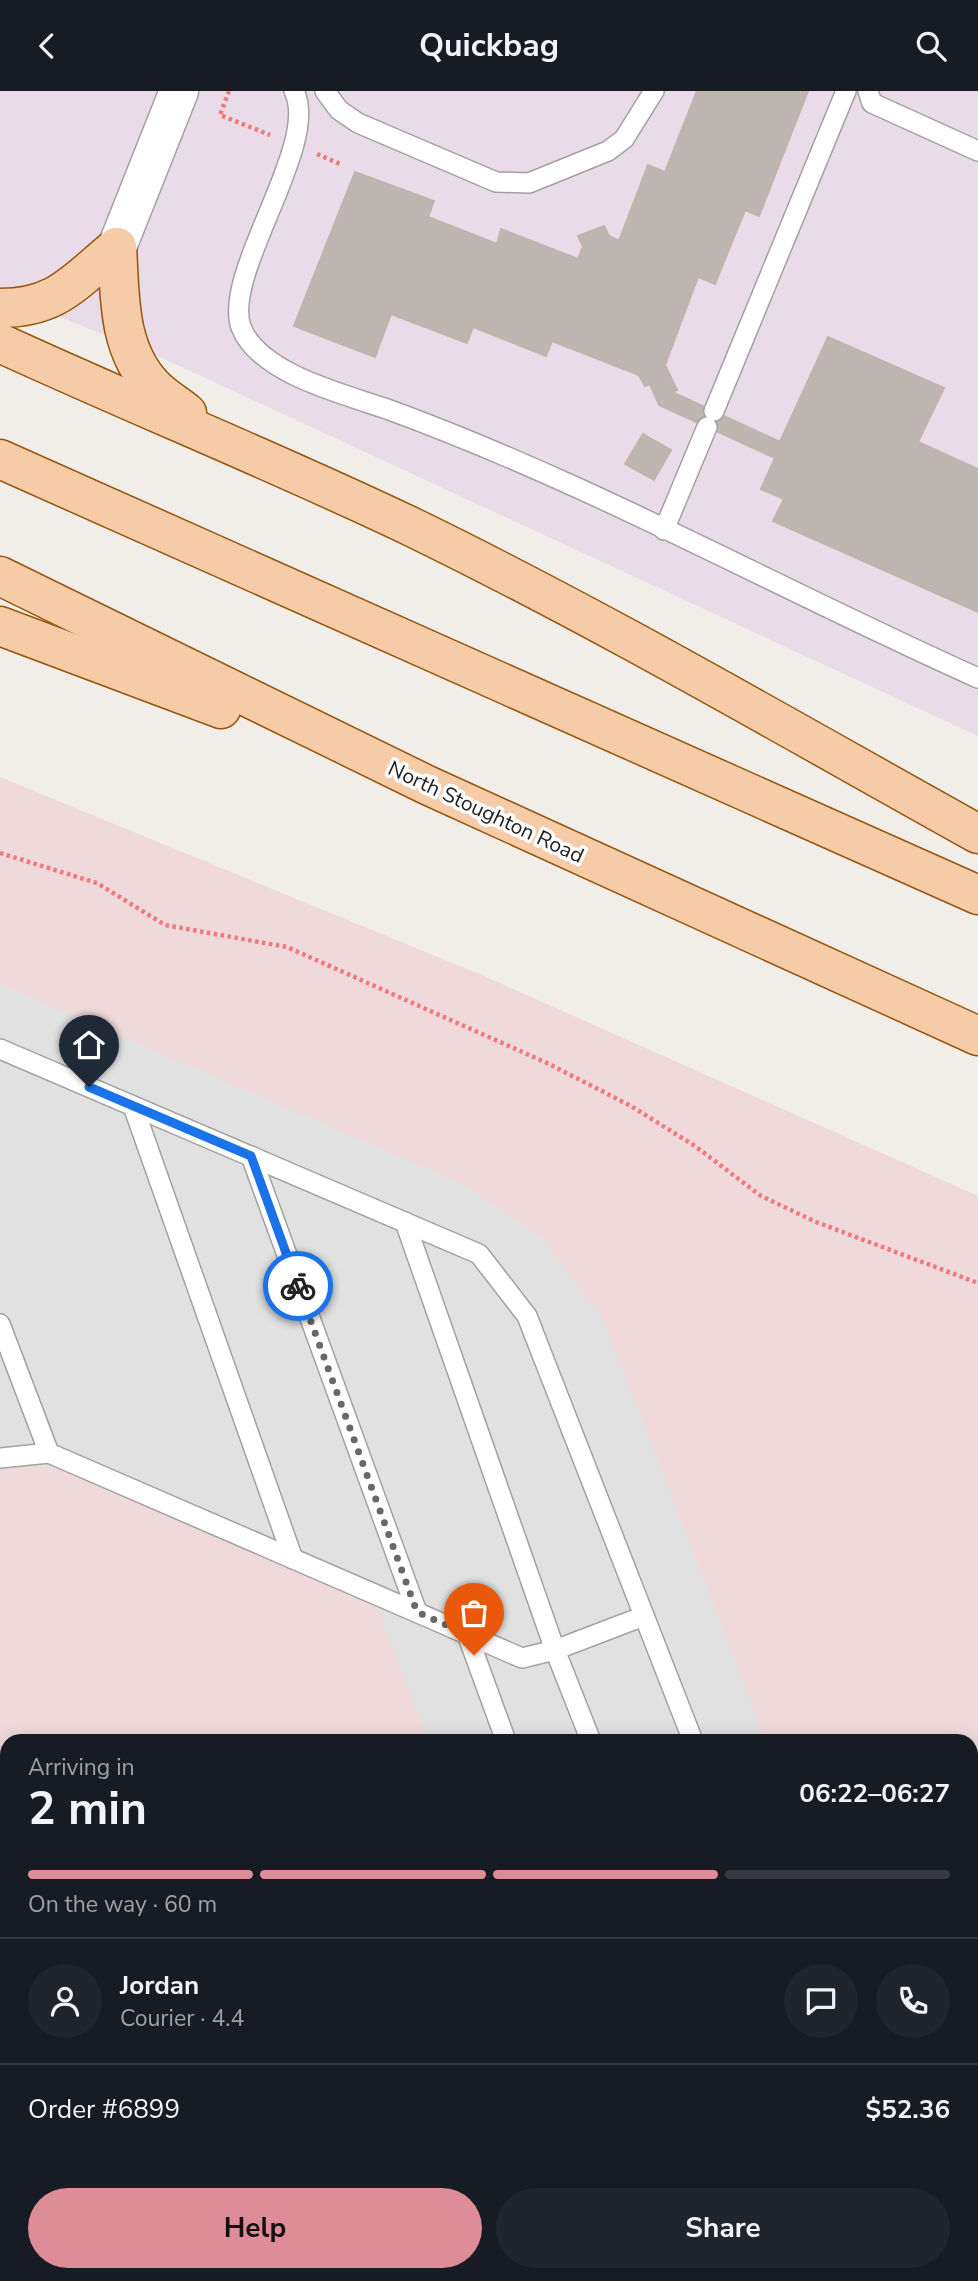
<!DOCTYPE html>
<html lang="en">
<head>
<meta charset="utf-8">
<style>
  body { margin:0; font-family:"Nunito Sans",sans-serif; background:#20242c; color:#f1f3f6; height:100vh; display:flex; flex-direction:column; font-size:26px; white-space:nowrap }
  * { box-sizing:border-box; margin:0 }
  p { font-size:23px; color:#9ea1a6 }
  .icon { flex:none; width:38px; height:38px; fill:none; stroke:currentColor; stroke-width:2; stroke-linecap:round; stroke-linejoin:round }
  .map { position:relative; flex:1; overflow:hidden }
  .details { position:absolute; left:0px; top:1643px; width:978px; height:548px; display:flex; flex-direction:column; background:#171b24; border-radius:21px 21px 0 0; box-shadow:0 4px 18px #0003 }
  .details>* { flex:none }
  .pin { position:absolute; display:grid; place-items:center; width:60px; height:60px; color:#fff; margin:-72px -30px; border-radius:50% 50% 50% 0; rotate:-45deg; box-shadow:0 0 7px #0007 }
  .pin .icon { rotate:45deg }
  .courier { position:absolute; display:grid; place-items:center; width:70px; height:70px; margin:-35px; border:5px solid #1a73e8; border-radius:50%; background:#fff; color:#222; box-shadow:0 2px 9px #0007 }
  .head em { font-style:normal; font-weight:700 }
  .head div { display:flex; flex-direction:column-reverse }
  .head { display:flex; align-items:center; justify-content:space-between; height:119px; padding:0 28px }
  h1 { font-size:46px; font-weight:700; line-height:52px }
  .bar { display:grid; grid-template-columns:repeat(4,1fr); gap:10px 7px; align-content:center; height:84px; padding:0 28px }
  .bar i { height:9px; border-radius:5px; background:#363941 }
  .bar .active { background:#de8c98 }
  .bar p { grid-column:span 4 }
  .line { display:flex; align-items:center; gap:18px; padding:0 28px; border-top:2px solid #363941 }
  .line div { flex:1 }
  .round { display:grid; place-items:center; flex:none; width:74px; height:74px; border-radius:37px; background:#20242c }
  .action { display:flex; gap:14px; margin-top:auto; padding:14px 28px }
  .action a { flex:1; height:80px; border-radius:42px; background:#de8c98; color:#111; font-size:28px; font-weight:700; line-height:80px; text-align:center }
  .action a+a { background:#20242c; color:#f1f3f6 }
  header { display:flex; justify-content:space-between; align-items:center; height:91px; padding:0 28px; background:#171b24; font-size:32px; font-weight:700 }
  .map>svg:first-child { display:block }
  .commercial { fill:#f0d9db; fill-rule:evenodd }
  .industrial { fill:#e9dbe8 }
  .parking { fill:#e1e1e1 }
  .building { fill:#beb6b1; stroke:#c2b3ac; stroke-width:2 }
  .lines { fill:none; stroke-linecap:round; stroke-linejoin:round }
  .service-casing { stroke:#a2a2a2; stroke-width:22 }
  .tertiary-casing { stroke:#a2a2a2; stroke-width:41 }
  .primary-casing { stroke:#95550a; stroke-width:41 }
  .path { stroke:#f2797b; stroke-width:4.5; stroke-dasharray:3.5 3.5; stroke-linecap:butt }
  .service { stroke:#fff; stroke-width:19 }
  .tertiary { stroke:#fff; stroke-width:38 }
  .primary { stroke:#f6cba8; stroke-width:38 }
  .done { stroke:#6a6867; stroke-width:7; stroke-dasharray:0 12.6 }
  .route { stroke:#1a73e8; stroke-width:9 }
  .labels { text-anchor:middle; dominant-baseline:central; stroke-width:7; stroke-linejoin:round; paint-order:stroke }
  .street-label { font-size:21px; fill:#212121; stroke:#fff }
</style>
</head>
<body>
<header><svg class="icon" aria-label="back" viewBox="0 0 24 24"><path d="M15 5l-7 7 7 7"/></svg>Quickbag<svg class="icon" aria-label="search" viewBox="0 0 24 24"><circle cx="10" cy="10" r="6"/><path d="M15 15l6 6"/></svg></header>
<div class="map">
<svg width="978" height="2190" viewBox="0 0 978 2190">
  <rect width="100%" height="100%" fill="#f1ede9"/>
  <path class="commercial" d="M0,686L484,885L978,1105V2190H0ZM7,1650H971V2184H7Z"/>
  <path class="industrial" d="M0,0H978V645L162,267L0,202Z"/>
  <g class="parking">
    <path d="M0,893L467,1095L543,1148L603,1228L766,1650H429L374,1510L67,1377L22,1375L0,1380Z"/>
    <path d="M971,2183L974,2190H637L635,2184Z"/>
  </g>
  <g class="building">
    <path d="M697,0H808L759,125L745,119L715,193L698,186L665,274L677,299L672,301L780,351L828,246L944,297L918,351L978,378V521L773,430L784,408L761,398L775,367L659,314L650,293L645,295L639,284L552,250L546,265L473,236L467,252L391,223L375,266L294,235L355,81L434,110L428,126L497,153L501,138L578,168L583,155L578,145L604,135L609,145L619,150L648,74L665,81Z"/>
    <path d="M643,343L671,359L654,389L625,373Z"/>
    <path d="M0,1743L7,1761V2184H195L209,2190H0Z"/>
    <path d="M355,2184H536L539,2190H357Z"/>
  </g>
  <g class="lines">
    <g class="service-casing">
      <g id="service">
        <path d="M294,0C321,53 222,182 241,236C259,283 344,303 387,318C590,392 781,499 978,587"/>
        <path d="M325,0L339,19L358,32L496,91L529,92L608,60L624,48L654,0"/>
        <path d="M868,0L872,12L978,60"/>
        <path d="M714,320L846,0"/>
        <path d="M664,439L707,336"/>
        <path d="M0,958L479,1163L527,1225L693,1650"/>
        <path d="M133,1015L293,1468"/>
        <path d="M251,1065L417,1521"/>
        <path d="M405,1131L555,1559L644,1525"/>
        <path d="M0,1233L49,1362"/>
        <path d="M0,1367L49,1362L522,1567L555,1559L591,1650"/>
        <path d="M467,1543L506,1650"/>
        <path d="M703,2184L706,2190"/>
        <path d="M798,2184L800,2190"/>
        <path d="M900,2184L902,2190"/>
      </g>
    </g>
    <g class="tertiary-casing">
      <path id="tertiary" d="M117,156L179,0"/>
    </g>
    <g class="primary-casing">
      <g id="primary">
        <path d="M117,156C120,204 117,257 153,295C162,305 176,313 187,322"/>
        <path d="M0,217C58,217 75,190 117,156"/>
        <path d="M0,252C137,315 276,371 412,436C605,530 791,639 978,743"/>
        <path d="M0,368L978,804"/>
        <path d="M0,485L427,694L978,945"/>
        <path d="M0,535L221,618"/>
      </g>
    </g>
    <g class="path">
      <path d="M229,0L220,24L270,44"/>
      <path d="M317,63L340,73"/>
      <path d="M0,762L97,792L165,834L287,856L547,972L631,1015L695,1055L761,1105L816,1131L978,1192"/>
    </g>
    <use href="#service" class="service"/>
    <use href="#tertiary" class="tertiary"/>
    <use href="#primary" class="primary"/>
  </g>
  <g class="lines">
    <path class="done" d="M298,1195L417,1521L467,1543L474,1564"/>
    <path class="route" d="M89,996L251,1065L298,1195"/>
  </g>
  <g class="labels">
    <g class="street-label">
      <text transform="translate(486 721) rotate(25)">North Stoughton Road</text>
    </g>
  </g>
</svg>
<div class="pin" style="left:474px;top:1564px;background:#ea580c"><svg class="icon" aria-label="bag" viewBox="0 0 24 24"><path d="M5 8h14l-1 12H6zM9 8a3 3 0 0 1 6 0"/></svg></div>
<div class="pin" style="left:89px;top:996px;background:#1f2937"><svg class="icon" aria-label="home" viewBox="0 0 24 24"><path d="M3 11l9-7 9 7M6 9v11h12V9"/></svg></div>
<div class="courier" style="left:298px;top:1195px"><svg class="icon" aria-label="bike" viewBox="0 0 24 24"><circle cx="6" cy="16" r="4"/><circle cx="18" cy="16" r="4"/><path d="M6 16l4-8h5l3 8M10 8l3 8H6M13 5h3"/></svg></div>
<section class="details">
<div class="head"><div><h1>2 min</h1><p>Arriving in</p></div><em>06:22–06:27</em></div>
<div class="bar"><i class="active"></i><i class="active"></i><i class="active"></i><i></i><p>On the way · 60 m</p></div>
<div class="line" style="height:126px"><a class="round"><svg class="icon" aria-label="person" viewBox="0 0 24 24"><circle cx="12" cy="8" r="4"/><path d="M4 21q1-7 8-7t8 7"/></svg></a><div><b>Jordan</b><p>Courier · 4.4</p></div><a class="round"><svg class="icon" aria-label="chat" viewBox="0 0 24 24"><path d="M4 5h16v11H9l-5 4z"/></svg></a><a class="round"><svg class="icon" aria-label="phone" viewBox="0 0 24 24"><path d="M5 4h4l2 5-3 2q2 4 5 5l2-3 5 2v4C11 20 4 13 5 4z"/></svg></a></div>
<div class="line" style="height:91px"><div>Order #6899</div><b>$52.36</b></div>
<div class="action"><a>Help</a><a>Share</a></div>
</section>
</div>
</body>
</html>
